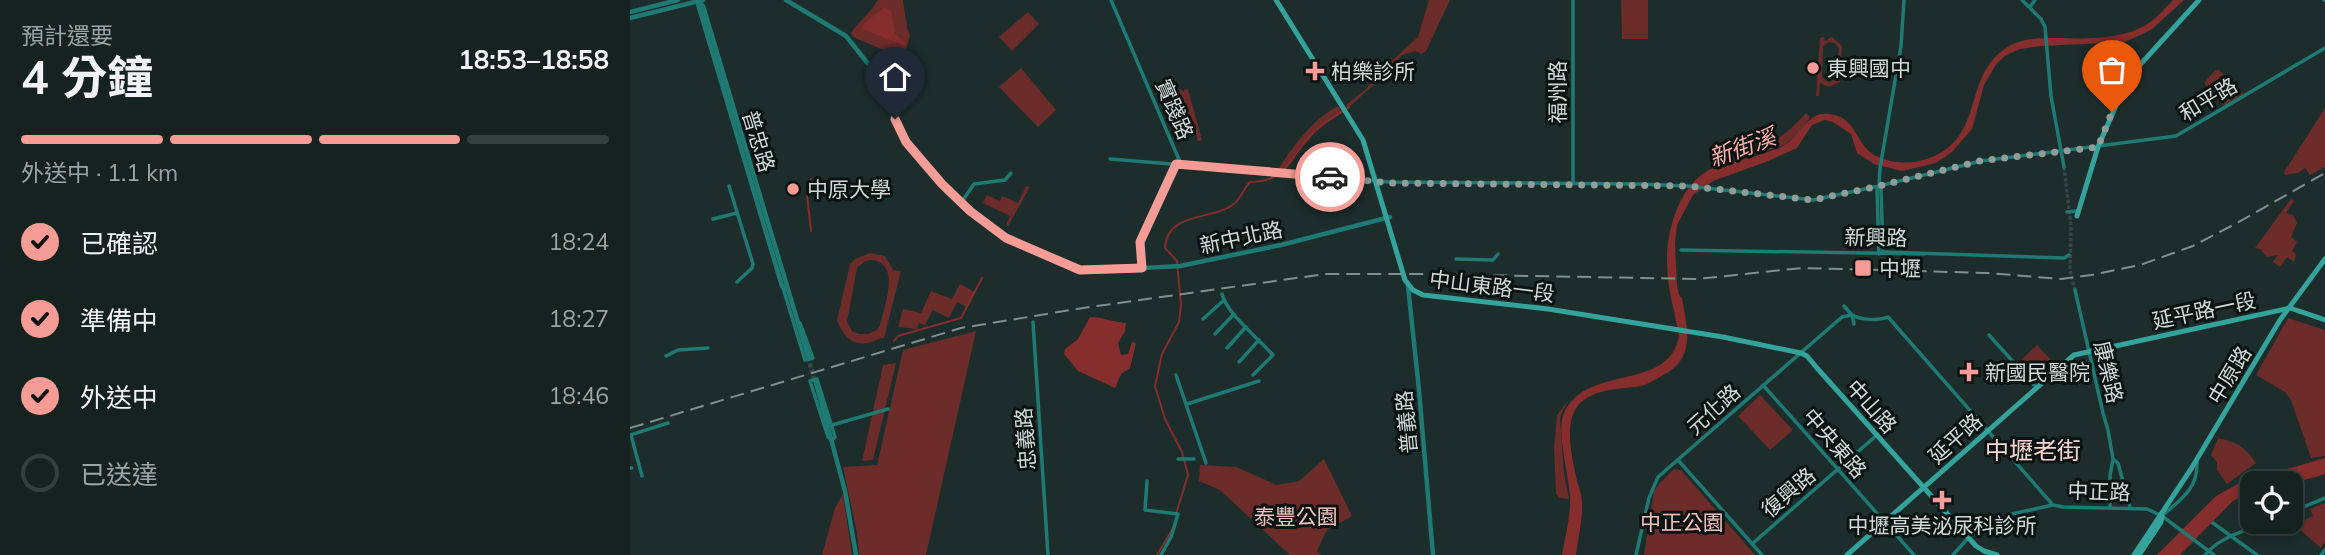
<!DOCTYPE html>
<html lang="zh-TW">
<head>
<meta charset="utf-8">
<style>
  body { margin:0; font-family:Mulish,"Noto Sans TC",sans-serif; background:#222f2d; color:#f1f3f6; height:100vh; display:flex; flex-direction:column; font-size:26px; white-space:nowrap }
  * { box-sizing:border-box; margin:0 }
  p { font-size:23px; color:#9da4a5 }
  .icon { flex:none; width:38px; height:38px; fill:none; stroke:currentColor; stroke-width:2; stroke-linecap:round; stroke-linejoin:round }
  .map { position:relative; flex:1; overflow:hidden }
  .sheet { display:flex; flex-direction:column; background:#152220; width:630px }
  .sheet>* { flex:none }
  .tools { position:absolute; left:1610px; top:471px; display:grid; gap:14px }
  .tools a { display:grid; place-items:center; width:63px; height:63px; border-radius:14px; background:#152220; box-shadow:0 4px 10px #0003,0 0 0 2px #343f3e; font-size:35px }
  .pin { position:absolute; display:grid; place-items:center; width:60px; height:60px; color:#fff; margin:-72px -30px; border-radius:50% 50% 50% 0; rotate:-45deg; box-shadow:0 0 7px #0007 }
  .pin .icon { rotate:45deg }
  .courier { position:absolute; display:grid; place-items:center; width:70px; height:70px; margin:-35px; border:5px solid #f59c96; border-radius:50%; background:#fff; color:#222; box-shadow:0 2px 9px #0007 }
  .head em { font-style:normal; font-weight:700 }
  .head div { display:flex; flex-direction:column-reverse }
  .head { display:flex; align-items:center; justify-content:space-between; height:119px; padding:0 21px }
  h1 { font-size:46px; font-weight:700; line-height:52px }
  .bar { display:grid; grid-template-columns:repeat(4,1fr); gap:10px 7px; align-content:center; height:84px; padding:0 21px }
  .bar i { height:9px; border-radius:5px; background:#343f3e }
  .bar .selected { background:#f59c96 }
  .bar p { grid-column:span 4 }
  ol { padding:0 21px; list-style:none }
  li { display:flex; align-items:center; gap:21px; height:77px }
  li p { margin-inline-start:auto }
  li .icon { padding:7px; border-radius:50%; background:#f59c96; color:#111; stroke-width:4 }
  li:last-child { color:#9da4a5 }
  li i { width:38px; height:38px; border:4px solid #343f3e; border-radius:50% }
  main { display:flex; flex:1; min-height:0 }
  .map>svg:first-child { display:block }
  .green { fill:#6c2c2a; fill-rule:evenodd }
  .water { fill:#862d2d }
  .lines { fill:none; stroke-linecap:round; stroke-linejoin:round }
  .stream { stroke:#862d2d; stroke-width:2 }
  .minor-tunnel { stroke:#374745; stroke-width:3.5; stroke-dasharray:3.5 2; stroke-linecap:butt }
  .tertiary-tunnel { stroke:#374745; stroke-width:4.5; stroke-dasharray:4.5 2; stroke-linecap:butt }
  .minor { stroke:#1f7a74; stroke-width:3.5 }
  .tertiary { stroke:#1f7a74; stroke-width:4.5 }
  .secondary { stroke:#33a39c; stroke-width:5 }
  .rail { stroke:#828f8d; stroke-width:2; stroke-dasharray:14 7; stroke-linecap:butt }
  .done { stroke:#909d9b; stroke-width:7; stroke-dasharray:0 12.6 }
  .route { stroke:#f59c96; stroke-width:9 }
  .poi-dot { fill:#f59c96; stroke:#0c1313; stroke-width:2.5 }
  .labels { text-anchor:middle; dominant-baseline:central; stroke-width:6; stroke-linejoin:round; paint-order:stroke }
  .poi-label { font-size:21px; fill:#cfd9d8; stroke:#0c1313; text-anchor:start }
  .street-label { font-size:21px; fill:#cfd9d8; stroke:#0c1313 }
  .park-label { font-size:21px; fill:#f6c2bd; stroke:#0c1313 }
  .water-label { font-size:23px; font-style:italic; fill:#fdb0aa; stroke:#0c1313 }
  .quarter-label { font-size:24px; fill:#f8d4d1; stroke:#0c1313 }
</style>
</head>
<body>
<main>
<section class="sheet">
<div class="head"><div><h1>4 分鐘</h1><p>預計還要</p></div><em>18:53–18:58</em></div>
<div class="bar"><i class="selected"></i><i class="selected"></i><i class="selected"></i><i></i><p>外送中 · 1.1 km</p></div>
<ol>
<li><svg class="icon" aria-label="check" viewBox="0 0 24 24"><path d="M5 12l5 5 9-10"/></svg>已確認<p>18:24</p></li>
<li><svg class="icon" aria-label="check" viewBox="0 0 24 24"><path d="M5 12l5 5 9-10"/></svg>準備中<p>18:27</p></li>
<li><svg class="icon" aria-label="check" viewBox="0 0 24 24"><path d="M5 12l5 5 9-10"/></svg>外送中<p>18:46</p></li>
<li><i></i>已送達</li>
</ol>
</section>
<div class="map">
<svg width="1695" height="555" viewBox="0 0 1695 555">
  <rect width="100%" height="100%" fill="#1c2d2b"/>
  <g class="green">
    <path d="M248,0H273L277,28L280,35L273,61L256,53V51L223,37L221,33C229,21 240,13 248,0Z"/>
    <path d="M799,0H820L796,51L791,54L786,51L772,55L750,79L718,108L716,105L735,90L753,69L788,37Z"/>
    <path d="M991,0H1018V39H992Z"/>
    <path d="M398,12L409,24L382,51L369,37Z"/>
    <path d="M1194,37L1195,41L1202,37L1212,46L1210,82L1199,87L1190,83L1189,96H1186L1190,38ZM1199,42L1205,43L1209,48L1206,78L1199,83L1192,77L1193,46Z"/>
    <path d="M391,68L426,110L408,127L369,87Z"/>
    <path d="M1585,70H1589L1613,94L1594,105L1591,104L1575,84V82Z"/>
    <path d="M549,89L554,92V90L558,89L572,140L568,141L564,126C556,134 550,134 542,126L535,101L539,93Z"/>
    <path d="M708,106L712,112C683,128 671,151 650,174H645C662,148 680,121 708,106Z"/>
    <path d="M1695,108V167L1680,175L1675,168L1668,173L1655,175L1654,172Z"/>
    <path d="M1176,113L1180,117L1170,132L1154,145L1091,166L1092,162C1102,157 1113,155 1124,151C1145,143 1162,129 1176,113Z"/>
    <path d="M396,186L400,187L378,226L376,225L380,216L353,203L357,195L370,201L372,196L388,203Z"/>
    <path d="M1661,199L1664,201L1656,213L1663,215L1667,223L1661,237L1667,242L1662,251L1666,254L1664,262L1657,257L1650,267L1643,262L1648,255L1637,257L1630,249L1625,248Z"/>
    <path d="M240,253L255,256L263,270L271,271L254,338C247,338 245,342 238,343C221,346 212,334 207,320L220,264L225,259ZM241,260C272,263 254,306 250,325L247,330L238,334H229L222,331L217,322L227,268L235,261Z"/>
    <path d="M330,284L345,292L337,307L327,302L319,318L303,310L295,325L289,323L287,329L268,327L273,309L291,313L301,291L322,299Z"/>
    <path d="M1658,318L1695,330V456L1681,458L1661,400L1655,392L1626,375Z"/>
    <path d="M346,331L296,555H229L227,533L213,467L247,465L273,350Z"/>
    <path d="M1407,345L1424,363L1406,381L1388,363Z"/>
    <path d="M266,363L243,460L232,461L253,365Z"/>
    <path d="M1130,395L1162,429V431L1140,450L1108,416Z"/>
    <path d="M938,401L930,417L934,473L939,499L929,498L926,494L924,448L927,415Z"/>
    <path d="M1588,438C1609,443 1614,446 1626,463L1597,484L1587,470V462L1581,455Z"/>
    <path d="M694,459L722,516L697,530L687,551L691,555H660L590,490L569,481L570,465L606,467L647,485L669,481Z"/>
    <path d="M1044,469L1051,470L1125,555H1014L1024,491L1029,484Z"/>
    <path d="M213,494L222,555H192L205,508Z"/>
    <path d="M1695,503V542L1691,548L1669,529L1663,516L1669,523L1683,516L1680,509Z"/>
  </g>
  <g class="water">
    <path d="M1543,0H1554L1521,30L1495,42L1412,46L1390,49L1376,55L1367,63L1354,85L1342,129L1322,152L1306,163L1272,171L1244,164L1227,153L1221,134L1203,122L1195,120L1182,125L1167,148L1136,162L1083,181L1063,195L1047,225L1045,244L1047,285L1049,295L1052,298C1057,327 1066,357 1035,374C1026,379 1016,386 1006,387C984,389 955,390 944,412C935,431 943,461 947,481C949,488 952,495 952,502C953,519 948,538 946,555H932C935,537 941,515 940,496C939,477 927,432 933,416C953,362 1038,394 1049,336C1045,312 1037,288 1037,263C1036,230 1050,182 1083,168C1105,160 1128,157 1149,148C1171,139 1175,111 1199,114C1223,117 1224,134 1236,148C1246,161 1270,164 1285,162C1359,148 1329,78 1376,48C1393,37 1414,38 1433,38C1460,39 1492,39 1516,25C1526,19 1535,8 1543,0Z"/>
    <path d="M254,7L261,11L265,34L276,43L275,46L232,29L233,25Z"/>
    <path d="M460,317C473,317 483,322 496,323L495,331L488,343L491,355L498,354L502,342L506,343L500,368L491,374L485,388L448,371L434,354L435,349L448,339Z"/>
    <path d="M1695,458V474C1671,483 1648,483 1622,483V492L1603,501L1550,555H1527L1586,496L1611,482Z"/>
  </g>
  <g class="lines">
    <g class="stream">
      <path d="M179,183L181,179"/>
      <path d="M177,195L181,231"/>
      <path d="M264,341L268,336L331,318L352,278"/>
      <path d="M546,514L558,475L552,452L535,419L525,386L532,354L549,322L551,306L547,261L535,248C537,211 582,221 604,204C611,198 614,188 620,182C657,181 658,161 679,137C690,124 705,117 719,107"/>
      <path d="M527,555L542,530"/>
    </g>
    <path class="minor-tunnel" d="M1434,167L1441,226L1440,270L1445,290"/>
    <path class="tertiary-tunnel" d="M178,357L185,382"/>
    <g class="minor">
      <path d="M481,0L550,162L546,164L510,242L512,268"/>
      <path d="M943,0V183"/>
      <path d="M1392,0L1411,19L1415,27L1421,96L1434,167"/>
      <path d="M1694,0H1695"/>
      <path d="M1400,7L1405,0"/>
      <path d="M480,159L759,182L1008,184L1058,186L1183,200L1249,186L1351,161L1546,136L1695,48"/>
      <path d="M99,186L123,264L122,268L107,282"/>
      <path d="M1249,186L1251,189L1253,253"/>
      <path d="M331,203L344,184L375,180L381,173"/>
      <path d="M1437,212L1446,211"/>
      <path d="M83,219L107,213"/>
      <path d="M1051,250L1294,254"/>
      <path d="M1254,252L1434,258L1439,255"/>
      <path d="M1249,254L1247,189L1249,186L1250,168L1271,46L1274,0"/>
      <path d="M826,259L863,260L868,254"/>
      <path d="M153,288L175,360L183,358L170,323"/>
      <path d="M1445,290L1473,413L1478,430L1483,459L1480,476V507"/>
      <path d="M592,294C597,314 629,339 643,355L623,375"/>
      <path d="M1214,306L1222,315L1224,324"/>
      <path d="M1222,315C1231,320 1248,321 1258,317L1423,505L1433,507L1517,509L1532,516L1584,555"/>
      <path d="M573,319L594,300"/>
      <path d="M403,322L418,555"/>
      <path d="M585,334L603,315"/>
      <path d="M1359,335L1406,387"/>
      <path d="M597,348L616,327"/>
      <path d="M36,356L48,350L78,348"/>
      <path d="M609,362L629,340"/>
      <path d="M546,375L576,463"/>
      <path d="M187,379L205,437L202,440L198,437L180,381Z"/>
      <path d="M1133,385L1284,555"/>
      <path d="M557,404L629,381"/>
      <path d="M202,425L258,409"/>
      <path d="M0,435L38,423"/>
      <path d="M1,435L12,476"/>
      <path d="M548,459H564"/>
      <path d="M1483,459L1488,463L1500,507"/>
      <path d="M1048,460L1132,555"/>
      <path d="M0,468H2"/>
      <path d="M517,481L515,510L548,514L541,537L531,555"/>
      <path d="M1661,512L1695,498"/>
      <path d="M1534,514C1552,499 1568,488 1567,462"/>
      <path d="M1583,523L1627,555"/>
      <path d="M1122,544L1247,435"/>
      <path d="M1006,555L1019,498L1028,477L1212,317L1222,315"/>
      <path d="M1323,555L1339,537L1382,514L1423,505"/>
      <path d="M1575,555C1590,536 1618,530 1639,522"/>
      <path d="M1691,555L1695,550"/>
    </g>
    <g class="tertiary">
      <path d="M156,0L216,36L247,75L276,142L312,185L340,211L376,238L442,268L458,271L550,266L651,245L760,217"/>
      <path d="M67,1L73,6L178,356"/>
      <path d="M68,4L152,286L156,290"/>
      <path d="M0,12L48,0"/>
      <path d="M0,18L73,0"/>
      <path d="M778,286L789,390L803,555"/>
      <path d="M186,383L215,491L226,555"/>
    </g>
    <g class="secondary">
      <path d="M646,0L733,140L775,280L783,290L793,295L918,309L1093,337L1171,353L1177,356L1187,368L1346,546L1354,551L1367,555"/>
      <path d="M1447,216L1468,147L1498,78L1569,0"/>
      <path d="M1217,555L1444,355L1660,308L1695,320"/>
      <path d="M1504,555L1561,469L1650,320L1695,259"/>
      <path d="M1509,555L1531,522L1532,516"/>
    </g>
    <path class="rail" d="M0,428L331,328L453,308L695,274H789L1067,279L1172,268L1358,273L1431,279L1461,275L1510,265L1563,246L1607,223L1695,173"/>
  </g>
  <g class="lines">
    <path class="done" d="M700,177L759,183L1058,186L1183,200L1249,186L1350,161L1468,147L1482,112"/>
    <path class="route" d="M265,119L276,142L312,184L340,211L376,238L450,270L512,268L510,242L546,164L700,177"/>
  </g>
  <g class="poi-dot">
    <circle cx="1183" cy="68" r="7"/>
    <path d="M681.5 60.5h7v7h7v7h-7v7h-7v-7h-7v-7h7z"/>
    <circle cx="163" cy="189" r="7"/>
    <rect x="1224" y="259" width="18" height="18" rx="3.5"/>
    <path d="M1335.5 361.5h7v7h7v7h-7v7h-7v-7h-7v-7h7z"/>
    <path d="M1308.5 489.5h7v7h7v7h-7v7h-7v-7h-7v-7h7z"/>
  </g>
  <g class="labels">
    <g class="poi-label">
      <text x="1197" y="68">東興國中</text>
      <text x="701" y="71">柏樂診所</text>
      <text x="177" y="189">中原大學</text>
      <text x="1249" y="268">中壢</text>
      <text x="1355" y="372">新國民醫院</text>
      <text x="1312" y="525" text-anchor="middle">中壢高美泌尿科診所</text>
    </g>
    <g class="street-label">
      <text transform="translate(927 92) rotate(-90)">福州路</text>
      <text transform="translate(1578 99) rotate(-31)">和平路</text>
      <text transform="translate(545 109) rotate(67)">實踐路</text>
      <text transform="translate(129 141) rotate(73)">普忠路</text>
      <text transform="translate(611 237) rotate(-12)">新中北路</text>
      <text transform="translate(1246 237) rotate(1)">新興路</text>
      <text transform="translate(862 286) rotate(7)">中山東路一段</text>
      <text transform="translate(1574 310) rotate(-12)">延平路一段</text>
      <text transform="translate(1479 372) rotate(77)">康樂路</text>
      <text transform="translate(1599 375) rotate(-59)">中原路</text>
      <text transform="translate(1242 406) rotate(48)">中山路</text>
      <text transform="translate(1083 409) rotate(-42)">元化路</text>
      <text transform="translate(776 422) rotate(-95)">普義路</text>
      <text transform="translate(1325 438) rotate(-42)">延平路</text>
      <text transform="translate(395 439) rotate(-94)">忠義路</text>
      <text transform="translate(1205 443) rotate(49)">中央東路</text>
      <text transform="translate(1469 491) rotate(2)">中正路</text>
      <text transform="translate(1158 492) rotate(-41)">復興路</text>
    </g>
    <g class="park-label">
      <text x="666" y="516">泰豐公園</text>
      <text x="1052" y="522">中正公園</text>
    </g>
    <g class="water-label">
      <text transform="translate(1112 147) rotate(-20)">新街溪</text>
    </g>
    <g class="quarter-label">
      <text x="1403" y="450">中壢老街</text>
    </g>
  </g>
</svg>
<div class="tools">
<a><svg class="icon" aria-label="locate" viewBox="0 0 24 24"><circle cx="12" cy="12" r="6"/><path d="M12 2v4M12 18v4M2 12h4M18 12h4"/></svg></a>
</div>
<div class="pin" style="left:1482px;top:112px;background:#ea580c"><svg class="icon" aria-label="bag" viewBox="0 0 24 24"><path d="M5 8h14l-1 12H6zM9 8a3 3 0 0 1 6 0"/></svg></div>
<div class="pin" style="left:265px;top:119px;background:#1f2937"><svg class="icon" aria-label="home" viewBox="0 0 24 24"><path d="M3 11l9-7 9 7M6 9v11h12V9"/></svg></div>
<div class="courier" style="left:700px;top:177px"><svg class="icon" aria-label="car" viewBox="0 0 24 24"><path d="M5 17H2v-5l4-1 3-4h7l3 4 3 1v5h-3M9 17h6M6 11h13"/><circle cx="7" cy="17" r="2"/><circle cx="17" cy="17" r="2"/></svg></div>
</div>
</main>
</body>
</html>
